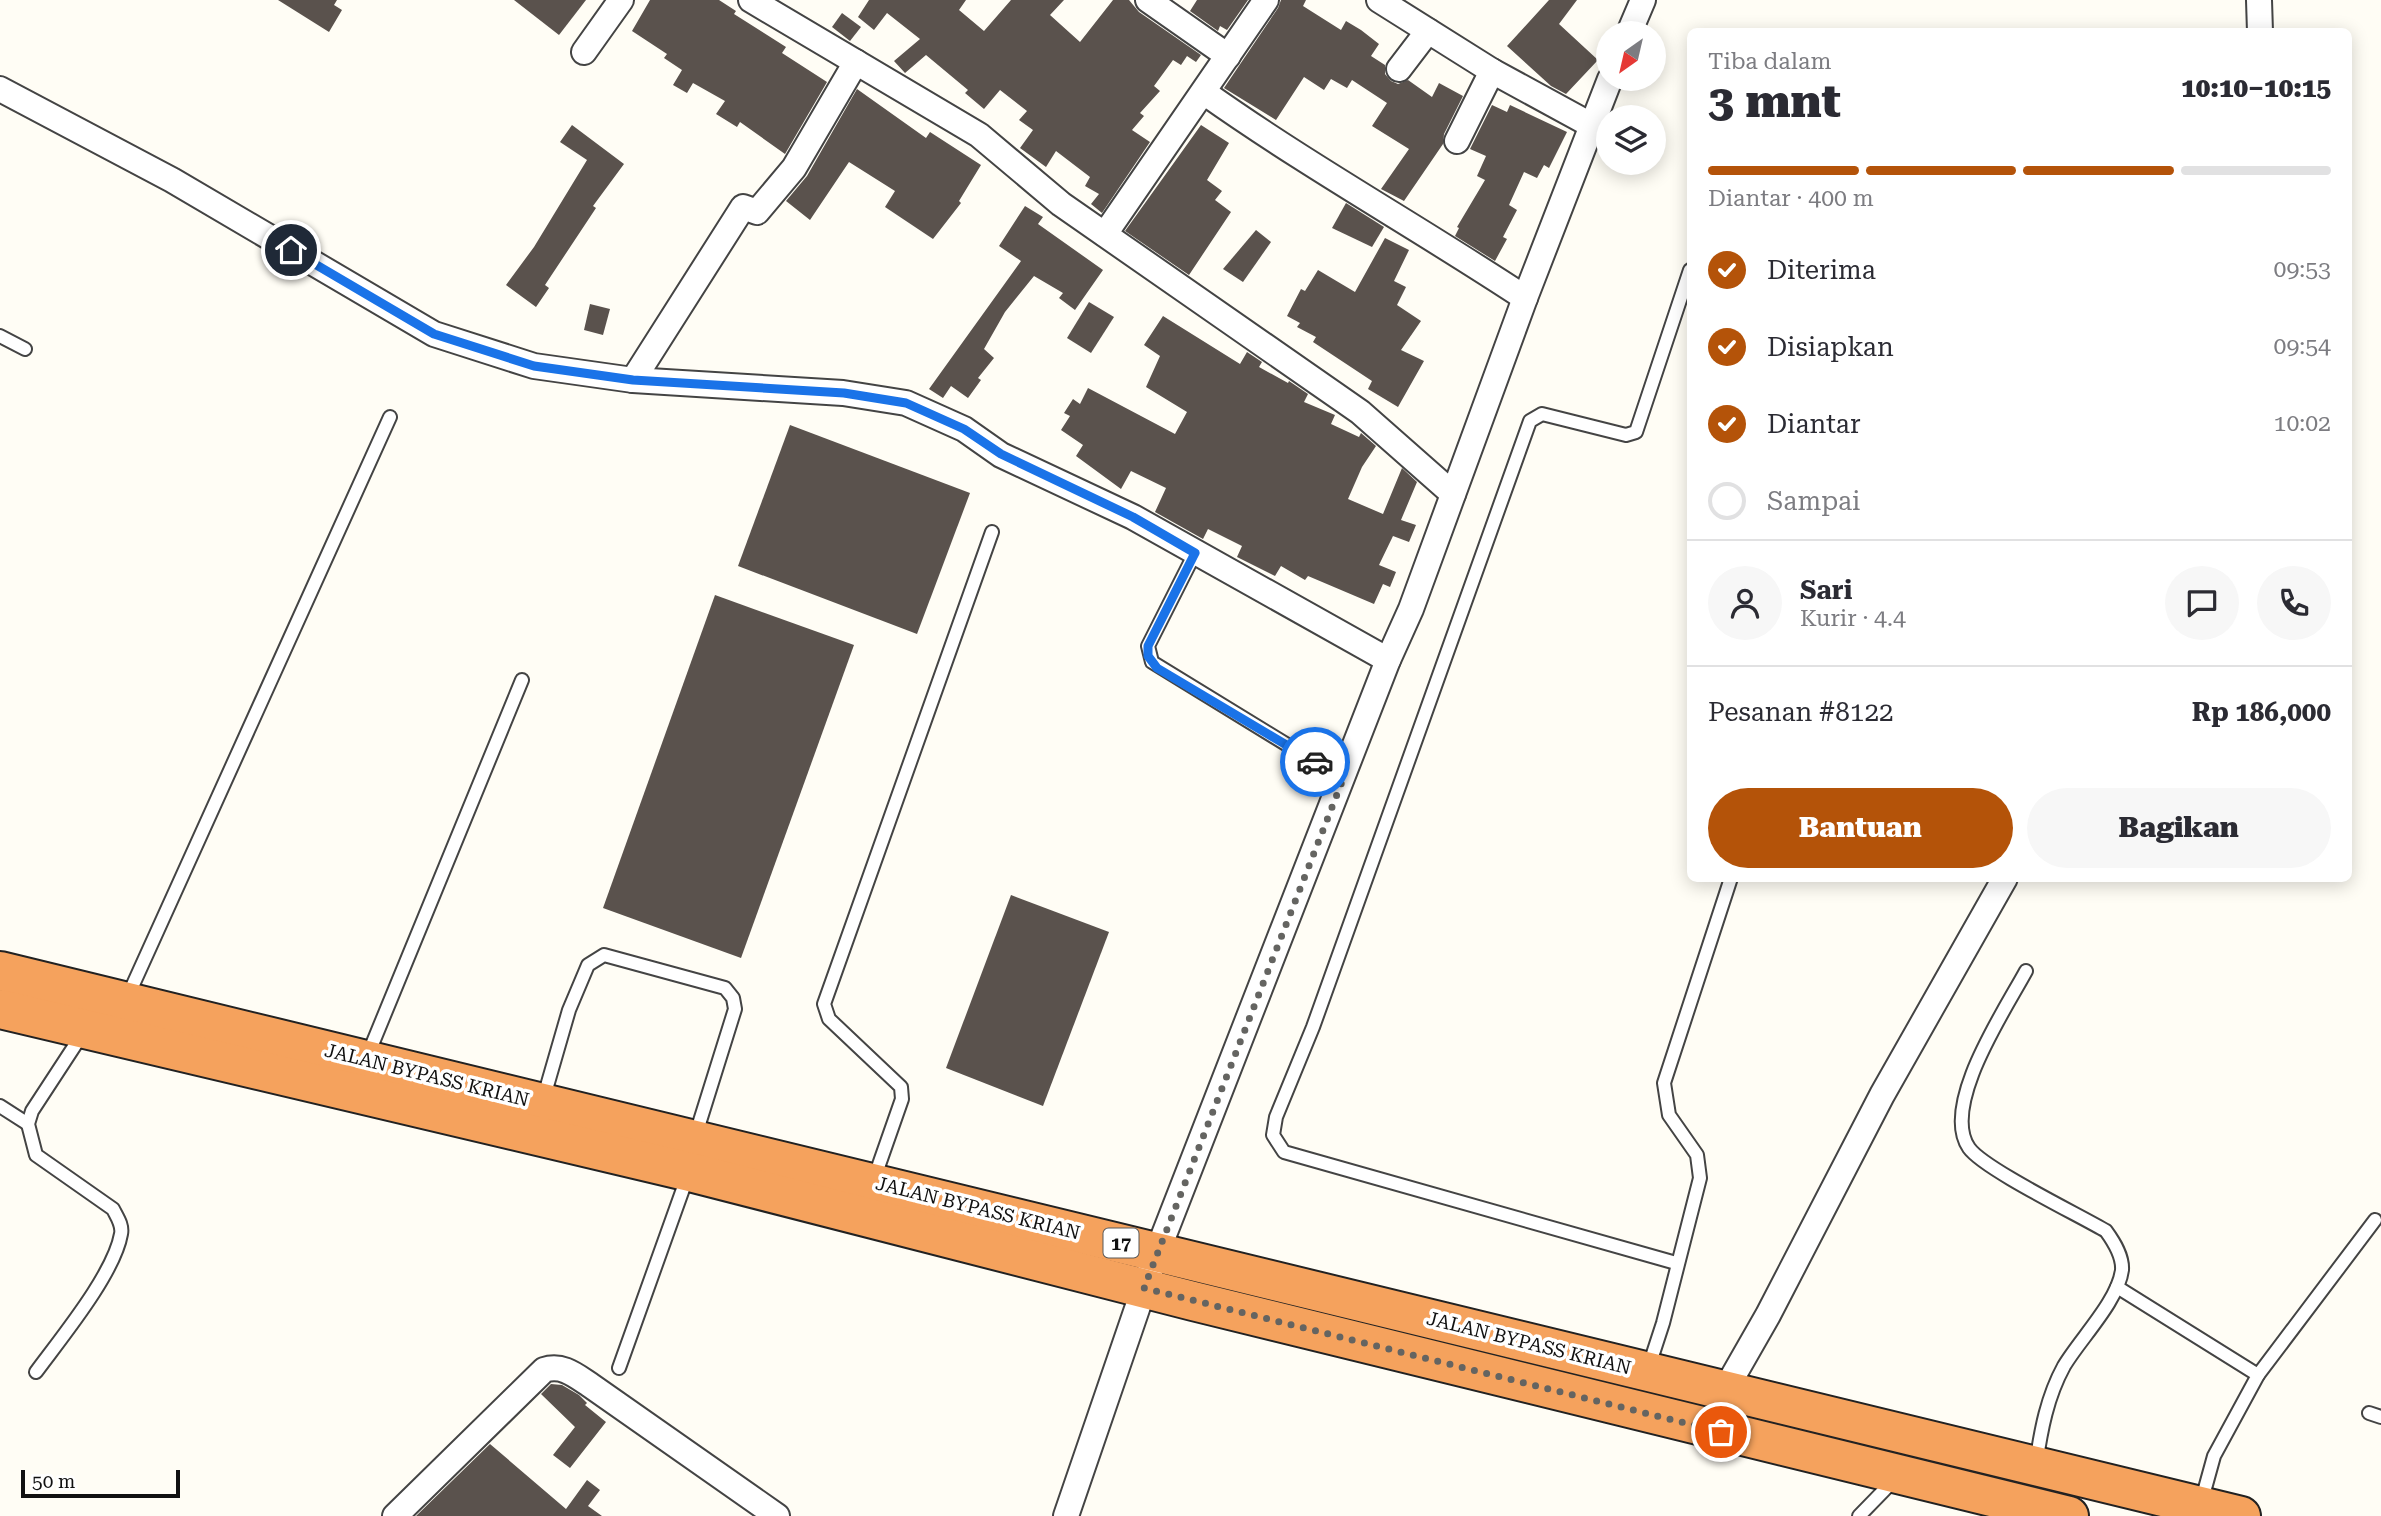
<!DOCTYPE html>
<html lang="id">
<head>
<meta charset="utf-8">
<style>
  body { margin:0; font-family:"Roboto Serif",serif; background:#f7f7f7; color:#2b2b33; height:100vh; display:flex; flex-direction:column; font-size:26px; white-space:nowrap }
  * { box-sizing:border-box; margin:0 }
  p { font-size:23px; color:#7c7c81 }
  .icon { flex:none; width:38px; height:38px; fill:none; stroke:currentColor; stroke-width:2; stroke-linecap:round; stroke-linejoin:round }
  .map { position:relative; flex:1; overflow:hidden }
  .details { position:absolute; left:1687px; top:28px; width:665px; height:854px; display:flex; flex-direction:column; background:#fff; border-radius:10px; box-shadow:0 4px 18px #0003 }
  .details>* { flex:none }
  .needle { width:46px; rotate:214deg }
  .fabs { position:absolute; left:1596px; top:21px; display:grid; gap:14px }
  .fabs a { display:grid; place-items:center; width:70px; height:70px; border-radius:50%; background:#fff; box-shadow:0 4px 18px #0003; font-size:35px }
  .scale { position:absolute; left:21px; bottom:18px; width:159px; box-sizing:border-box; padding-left:7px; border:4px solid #111; border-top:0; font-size:19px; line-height:24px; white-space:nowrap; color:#111; -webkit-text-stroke:5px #fff; paint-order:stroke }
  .pin { position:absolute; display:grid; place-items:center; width:60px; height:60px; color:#fff; margin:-30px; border:4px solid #fff; border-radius:50%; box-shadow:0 2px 7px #0007 }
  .courier { position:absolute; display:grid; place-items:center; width:70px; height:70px; margin:-35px; border:5px solid #1a73e8; border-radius:50%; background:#fff; color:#222; box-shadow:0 2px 9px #0007 }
  .overview em { font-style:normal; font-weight:800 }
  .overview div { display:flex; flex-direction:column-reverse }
  .overview { display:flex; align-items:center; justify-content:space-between; height:119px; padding:0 21px }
  h1 { font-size:46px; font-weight:800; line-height:52px }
  .bar { display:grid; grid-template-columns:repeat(4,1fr); gap:10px 7px; align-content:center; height:84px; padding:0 21px }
  .bar i { height:9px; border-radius:5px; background:#e1e1e2 }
  .bar .current { background:#b45309 }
  .bar p { grid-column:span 4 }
  .line { display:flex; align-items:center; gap:18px; padding:0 21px; border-top:2px solid #e1e1e2 }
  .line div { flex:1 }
  .round { display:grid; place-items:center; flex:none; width:74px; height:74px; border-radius:37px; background:#f7f7f7 }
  ol { padding:0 21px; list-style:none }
  li { display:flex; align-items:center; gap:21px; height:77px }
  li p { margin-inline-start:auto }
  li .icon { padding:7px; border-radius:50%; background:#b45309; color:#fff; stroke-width:4 }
  li:last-child { color:#7c7c81 }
  li i { width:38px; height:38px; border:4px solid #e1e1e2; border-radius:50% }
  .cta { display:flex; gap:14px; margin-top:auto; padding:14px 21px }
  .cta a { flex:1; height:80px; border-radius:42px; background:#b45309; color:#fff; font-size:28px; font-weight:800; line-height:80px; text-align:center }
  .cta a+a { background:#f7f7f7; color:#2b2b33 }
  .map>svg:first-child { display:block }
  .building { fill:#5a524d }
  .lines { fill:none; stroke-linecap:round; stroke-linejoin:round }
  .lane-casing { stroke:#444; stroke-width:16 }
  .street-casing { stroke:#444; stroke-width:28 }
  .highway-casing { stroke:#222; stroke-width:42 }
  .lane { stroke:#fff; stroke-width:12 }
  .street { stroke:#fff; stroke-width:24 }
  .highway { stroke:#f5a25d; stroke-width:38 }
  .done { stroke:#646461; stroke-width:7; stroke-dasharray:0 12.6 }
  .route { stroke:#1a73e8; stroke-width:9 }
  .labels { text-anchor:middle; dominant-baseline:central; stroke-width:7; stroke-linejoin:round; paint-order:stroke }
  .shield { fill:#fff; stroke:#585858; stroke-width:2 }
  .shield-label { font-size:18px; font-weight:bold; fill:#111 }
  .street-label { font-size:19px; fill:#111; stroke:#fff }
</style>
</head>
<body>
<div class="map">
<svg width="2381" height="1516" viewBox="0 0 2381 1516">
  <rect width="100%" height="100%" fill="#fffdf5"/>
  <g class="building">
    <path d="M278,0H337L334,5L342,10L329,32Z"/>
    <path d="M514,0H586L559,35Z"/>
    <path d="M650,0H719L736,11L734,14L786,47L782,53L827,82L785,154L740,122L737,127L716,114L725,101L693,83L687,93L673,85L682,70L664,58L667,54L632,31Z"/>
    <path d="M869,0H966L959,10L984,31L1011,0H1064L1050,15L1080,42L1113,0H1129L1139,12L1201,55L1196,62L1187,56L1181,65L1173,60L1154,86L1160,91L1140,113L1144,116L1132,130L1150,142L1102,213L1091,204L1099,194L1085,186L1090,177L1056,151L1046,167L1020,148L1033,130L1019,120L1027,111L1000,90L984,109L965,93L968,90L926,55L905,73L894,61L920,39L887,13L874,30L858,17Z"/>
    <path d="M1197,0H1248L1227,30L1220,26L1218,31L1190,11Z"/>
    <path d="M1281,0H1306L1303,6L1341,30L1346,21L1361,30L1379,44L1371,56L1385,65V74L1391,81L1398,84L1408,80L1432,97L1439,83L1463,96L1444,134L1443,144L1404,201L1381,189L1409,149L1372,126L1387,103L1352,80L1347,88L1331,79L1324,90L1304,77L1276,120L1224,88L1278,8Z"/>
    <path d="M1549,0H1577L1559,24L1598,60L1566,94L1551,86L1507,46Z"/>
    <path d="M842,13L861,27L850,41L832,27Z"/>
    <path d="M857,89L926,138L930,132L981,165L959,201L961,203L933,239L885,207L895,191L849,162L810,220L786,201L807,176Z"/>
    <path d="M1492,105L1507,112L1510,105L1567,132L1549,168L1544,165L1537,178L1524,172L1509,205L1517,210L1503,237L1507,239L1495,261L1455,236L1459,228L1457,227L1485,180L1477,176L1486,156L1470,149Z"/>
    <path d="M572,125L624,164L593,206L596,208L545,285L549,288L536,307L506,285L534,247L587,160L560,142Z"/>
    <path d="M1201,125L1229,143L1207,180L1222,191L1215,200L1231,212L1189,275L1125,231Z"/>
    <path d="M1346,203L1384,227L1372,247L1332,228Z"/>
    <path d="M1025,206L1043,217L1038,224L1103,270L1075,310L1059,298L1063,293L1034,276L1005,312L984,349L994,358L978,378L981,380L968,398L951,386L943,398L929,389L1021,261L999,246Z"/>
    <path d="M1256,230L1271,242L1243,282L1223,269Z"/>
    <path d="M1385,238L1409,250L1394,281L1406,287L1397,305L1421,321L1401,350L1424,361L1398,407L1368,389L1372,381L1313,342L1316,337L1297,327L1300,323L1287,316L1301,289L1305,291L1318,270L1355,292Z"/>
    <path d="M1089,302L1114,317L1091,353L1067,338Z"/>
    <path d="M590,304L610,309L603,335L584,330Z"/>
    <path d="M1163,316L1240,364L1247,352L1262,362L1259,367L1288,383L1289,381L1308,394L1304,402L1335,415L1331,424L1359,437L1361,433L1376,446L1362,467L1348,499L1383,514L1402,468L1417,482L1401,520L1416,525L1409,542L1393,536L1379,565L1396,572L1390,587L1383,584L1374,604L1308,576L1305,580L1281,566L1275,576L1237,557L1242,546L1208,529L1203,539L1155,512L1166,488L1131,471L1121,489L1076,456L1083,445L1061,430L1070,416L1064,413L1073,399L1080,404L1088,388L1175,434L1187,412L1146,387L1160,356L1144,345Z"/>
    <path d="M790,425L970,493L917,634L738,566Z"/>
    <path d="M715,595L854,645L741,958L603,908Z"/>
    <path d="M1011,895L1109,932L1043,1106L946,1068Z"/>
    <path d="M551,1384L562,1385L579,1395L587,1403L585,1405L606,1422L570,1468L553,1455L575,1427L541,1394Z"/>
    <path d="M490,1444L566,1509L587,1480L600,1490L588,1506L602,1516H416Z"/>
  </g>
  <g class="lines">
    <g class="lane-casing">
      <g id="lane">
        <path d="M0,336L25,349"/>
        <path d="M1195,553L1148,646L1152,662L1343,779"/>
        <path d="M2026,971C2005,1010 1940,1106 1969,1148C1984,1169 2079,1215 2106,1231C2114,1242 2123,1256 2122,1270C2118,1301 2080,1339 2064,1366C2047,1397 2041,1430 2036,1464"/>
        <path d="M127,998L390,417"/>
        <path d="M367,1057L522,680"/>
        <path d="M543,1100L569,1010L588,965L604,955L725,988L733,998L735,1009L695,1137"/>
        <path d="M0,1106L28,1124"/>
        <path d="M874,1179L902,1099L901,1087L829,1019L824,1004L992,532"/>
        <path d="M1676,1263L1284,1152L1273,1135L1276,1117L1313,1027L1530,421L1542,414L1626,435L1636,432L1690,270"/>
        <path d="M2117,1287L2258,1375L2214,1456L2201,1503"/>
        <path d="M619,1368L688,1175"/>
        <path d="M1648,1369L1663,1323L1700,1178L1697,1155L1669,1115L1664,1083L1731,878"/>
        <path d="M36,1372C61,1338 114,1274 121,1234C123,1225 117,1217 113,1209L36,1155L28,1124L32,1111L83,1033"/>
        <path d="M2258,1375L2375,1220"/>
        <path d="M2369,1413L2381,1417"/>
        <path d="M1859,1516L1896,1478"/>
      </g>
    </g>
    <g class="street-casing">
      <g id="street">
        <path d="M751,0L979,135L1061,204L1360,412L1453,494"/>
        <path d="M1148,0L1228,56"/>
        <path d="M1379,0L1492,71L1591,125"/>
        <path d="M2259,0L2260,32"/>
        <path d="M1629,33L1643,0"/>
        <path d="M584,52L621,0"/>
        <path d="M1399,69L1428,31"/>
        <path d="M0,89L172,180L434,334L534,366L633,380L843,393L906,403L964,429L1001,455L1133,517L1388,660"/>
        <path d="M1205,93C1308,166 1419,228 1525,298"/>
        <path d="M1457,141L1492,71"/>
        <path d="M1105,234L1266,0"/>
        <path d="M633,380L743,207L757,212L794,168L856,62"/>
        <path d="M1724,1392L1768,1315L1882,1095L2005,878"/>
        <path d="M395,1516L544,1370C562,1364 575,1375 590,1385L777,1516"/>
        <path d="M1066,1516L1151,1268L1388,660L1411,609L1525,298L1610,79"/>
      </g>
    </g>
    <g class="highway-casing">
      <g id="highway">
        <path d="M0,971L2241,1516"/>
        <path d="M0,1009L690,1172L1193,1301L2069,1516"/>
      </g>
    </g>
    <use href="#lane" class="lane"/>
    <use href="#street" class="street"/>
    <use href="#highway" class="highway"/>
  </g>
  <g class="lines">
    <path class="done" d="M1315,762L1343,779L1144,1288L1721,1432"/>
    <path class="route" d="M291,250L434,334L534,366L633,380L844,393L906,403L964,429L1001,454L1133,517L1195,553L1148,646V656L1157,668L1315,762"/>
  </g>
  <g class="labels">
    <rect class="shield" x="1103.5" y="1228.5" width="35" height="29" rx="5"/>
    <g class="shield-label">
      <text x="1121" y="1243">17</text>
    </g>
    <g class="street-label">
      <text transform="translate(427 1075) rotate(14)">JALAN BYPASS KRIAN</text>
      <text transform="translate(978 1208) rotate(14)">JALAN BYPASS KRIAN</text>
      <text transform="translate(1529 1343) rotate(14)">JALAN BYPASS KRIAN</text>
    </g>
  </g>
</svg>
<div class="fabs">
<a><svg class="needle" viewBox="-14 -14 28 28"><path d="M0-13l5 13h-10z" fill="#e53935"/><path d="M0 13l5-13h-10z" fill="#7c7c81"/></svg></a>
<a><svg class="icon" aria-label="layers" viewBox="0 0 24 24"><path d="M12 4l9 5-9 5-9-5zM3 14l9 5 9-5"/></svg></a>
</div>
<div class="scale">50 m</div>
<div class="pin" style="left:1721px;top:1432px;background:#ea580c"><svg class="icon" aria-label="bag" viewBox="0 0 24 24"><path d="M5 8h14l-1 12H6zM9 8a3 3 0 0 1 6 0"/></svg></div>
<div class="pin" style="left:291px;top:250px;background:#1f2937"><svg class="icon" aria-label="home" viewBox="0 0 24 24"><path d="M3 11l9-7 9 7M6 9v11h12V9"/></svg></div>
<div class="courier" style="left:1315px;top:762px"><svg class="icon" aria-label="car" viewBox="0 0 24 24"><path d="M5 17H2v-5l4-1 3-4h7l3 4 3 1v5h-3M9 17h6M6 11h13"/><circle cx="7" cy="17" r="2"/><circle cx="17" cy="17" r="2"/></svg></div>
<section class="details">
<div class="overview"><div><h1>3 mnt</h1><p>Tiba dalam</p></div><em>10:10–10:15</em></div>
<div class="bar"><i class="current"></i><i class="current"></i><i class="current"></i><i></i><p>Diantar · 400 m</p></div>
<ol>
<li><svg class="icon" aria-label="check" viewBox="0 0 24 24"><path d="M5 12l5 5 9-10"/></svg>Diterima<p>09:53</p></li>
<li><svg class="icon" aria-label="check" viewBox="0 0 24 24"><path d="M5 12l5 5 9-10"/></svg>Disiapkan<p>09:54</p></li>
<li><svg class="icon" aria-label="check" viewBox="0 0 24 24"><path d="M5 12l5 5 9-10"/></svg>Diantar<p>10:02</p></li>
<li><i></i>Sampai</li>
</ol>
<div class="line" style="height:126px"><a class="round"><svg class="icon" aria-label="person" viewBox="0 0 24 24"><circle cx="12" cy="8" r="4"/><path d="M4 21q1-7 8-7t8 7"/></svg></a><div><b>Sari</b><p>Kurir · 4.4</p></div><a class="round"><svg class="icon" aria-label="chat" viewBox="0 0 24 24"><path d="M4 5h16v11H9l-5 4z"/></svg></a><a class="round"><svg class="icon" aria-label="phone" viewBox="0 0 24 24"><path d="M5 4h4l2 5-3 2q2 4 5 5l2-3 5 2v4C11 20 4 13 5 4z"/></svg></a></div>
<div class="line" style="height:91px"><div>Pesanan #8122</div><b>Rp 186,000</b></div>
<div class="cta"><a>Bantuan</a><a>Bagikan</a></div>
</section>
</div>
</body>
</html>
